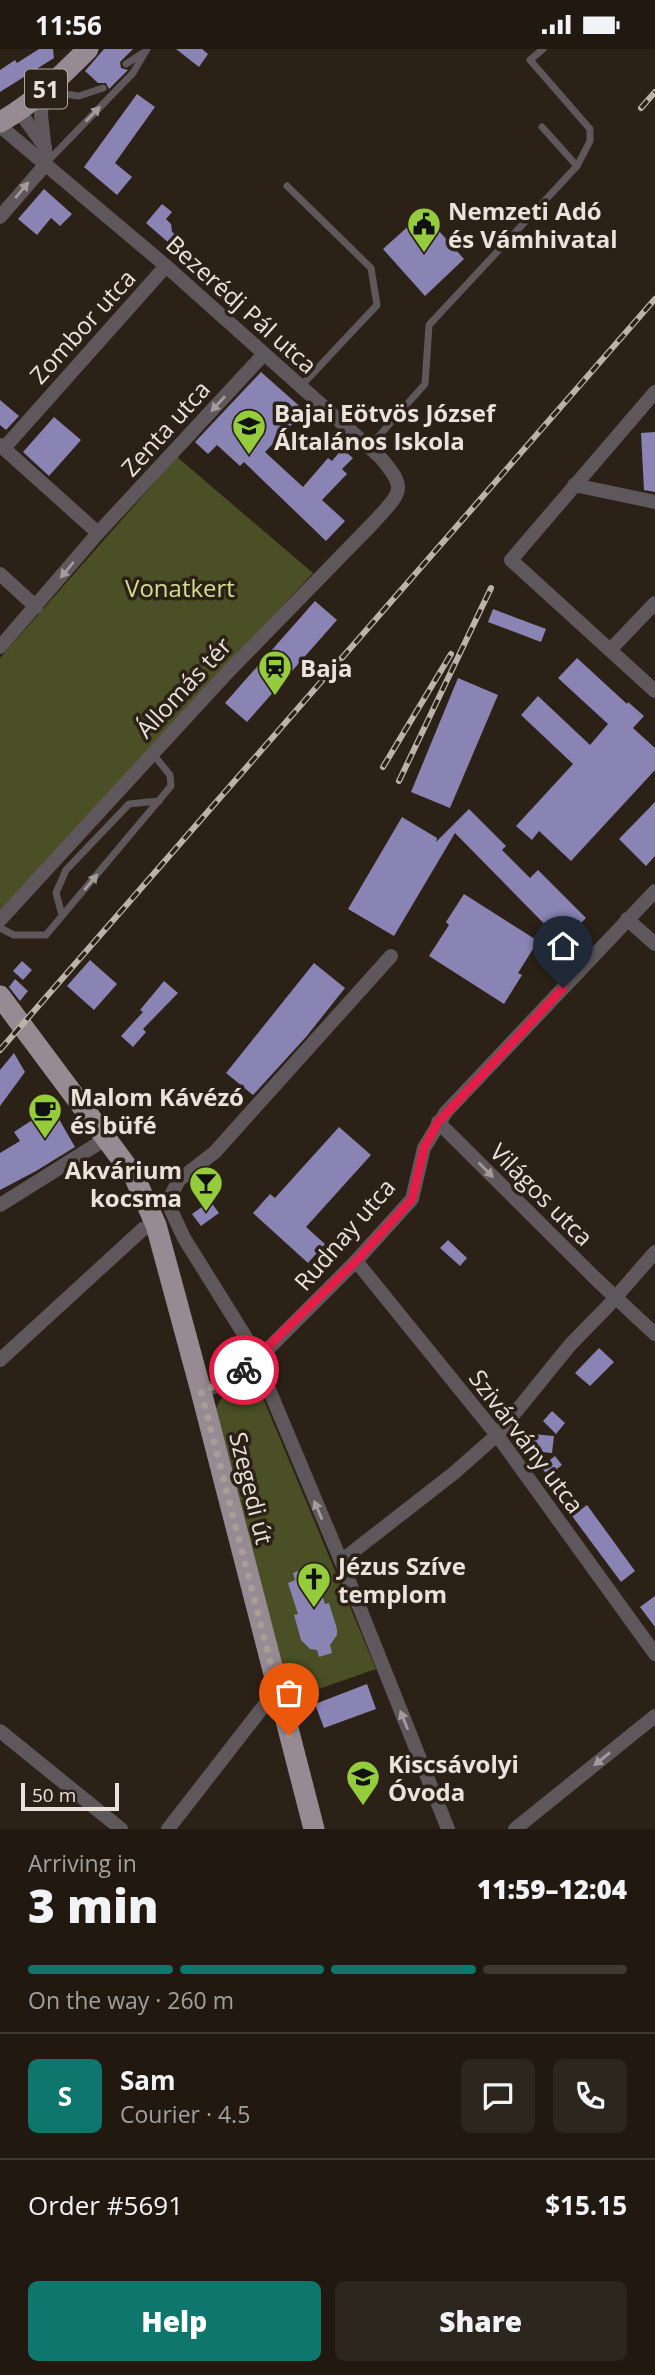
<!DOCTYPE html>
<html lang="en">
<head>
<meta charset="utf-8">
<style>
  body { margin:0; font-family:"Open Sans",sans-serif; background:#2d261e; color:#f1f3f6; height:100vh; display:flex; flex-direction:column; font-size:26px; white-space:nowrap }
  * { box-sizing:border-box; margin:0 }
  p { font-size:23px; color:#a2a09f }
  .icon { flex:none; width:38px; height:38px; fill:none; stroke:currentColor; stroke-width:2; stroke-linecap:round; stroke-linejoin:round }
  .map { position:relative; height:1780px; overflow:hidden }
  .details { display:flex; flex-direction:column; background:#211910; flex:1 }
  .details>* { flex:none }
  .scale { position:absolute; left:21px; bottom:18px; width:98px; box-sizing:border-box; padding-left:7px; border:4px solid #eae2db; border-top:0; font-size:19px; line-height:24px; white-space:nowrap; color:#eae2db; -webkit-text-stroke:5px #2c2116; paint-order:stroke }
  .pin { position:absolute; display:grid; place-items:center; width:60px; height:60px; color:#fff; margin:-72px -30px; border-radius:50% 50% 50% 0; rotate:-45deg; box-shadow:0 0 7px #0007 }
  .pin .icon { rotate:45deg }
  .courier { position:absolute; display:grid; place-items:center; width:70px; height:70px; margin:-35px; border:5px solid #e11d48; border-radius:50%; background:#fff; color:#222; box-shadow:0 2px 9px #0007 }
  .head em { font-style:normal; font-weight:800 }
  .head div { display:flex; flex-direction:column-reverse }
  .head { display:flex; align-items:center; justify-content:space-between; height:119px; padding:0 28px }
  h1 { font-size:46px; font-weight:800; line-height:52px }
  .bar { display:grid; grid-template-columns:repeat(4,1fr); gap:10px 7px; align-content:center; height:84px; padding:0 28px }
  .bar i { height:9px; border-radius:5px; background:#3e3830 }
  .bar .selected { background:#0f766e }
  .bar p { grid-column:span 4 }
  .line { display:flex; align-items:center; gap:18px; padding:0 28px; border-top:2px solid #3e3830 }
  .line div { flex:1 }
  .round { display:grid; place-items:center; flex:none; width:74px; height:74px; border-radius:10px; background:#2d261e }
  .primary-button { display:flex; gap:14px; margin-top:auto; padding:14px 28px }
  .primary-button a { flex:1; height:80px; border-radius:10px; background:#0f766e; color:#fff; font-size:28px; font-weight:800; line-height:80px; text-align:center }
  .primary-button a+a { background:#2d261e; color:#f1f3f6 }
  .status { display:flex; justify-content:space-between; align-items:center; height:49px; padding:0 35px; background:#211910; direction:ltr }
  .status svg { height:19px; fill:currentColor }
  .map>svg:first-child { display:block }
  .green { fill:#4a4f25 }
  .building { fill:#8984b3 }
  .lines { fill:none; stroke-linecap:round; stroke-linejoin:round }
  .lane { stroke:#5e575b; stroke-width:7 }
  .street { stroke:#5e575b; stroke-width:14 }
  .primary { stroke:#988a93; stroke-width:21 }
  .rail-casing { stroke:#bbb2aa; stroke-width:6 }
  .rail { stroke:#2c2116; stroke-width:3.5; stroke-dasharray:10; stroke-linecap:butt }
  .oneway { fill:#a49c9b }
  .done { stroke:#a89e96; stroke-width:7; stroke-dasharray:0 12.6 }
  .route { stroke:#e11d48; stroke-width:9 }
  .labels { text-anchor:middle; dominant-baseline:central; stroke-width:7; stroke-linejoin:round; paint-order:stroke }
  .shield { fill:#2c2116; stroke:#b1a8a0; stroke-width:2 }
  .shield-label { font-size:23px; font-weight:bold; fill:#eae2db }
  .poi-label { font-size:24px; font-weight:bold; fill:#eae2db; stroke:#2c2116; text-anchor:start }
  .street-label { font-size:24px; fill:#eae2db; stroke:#2c2116 }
  .park-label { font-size:24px; fill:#d3dd8f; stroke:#2c2116 }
</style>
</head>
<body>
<div class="status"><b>11:56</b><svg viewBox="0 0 49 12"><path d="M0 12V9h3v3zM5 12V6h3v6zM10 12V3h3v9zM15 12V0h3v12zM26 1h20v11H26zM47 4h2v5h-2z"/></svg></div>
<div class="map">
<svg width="655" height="1780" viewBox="0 0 655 1780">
  <rect width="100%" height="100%" fill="#2c2116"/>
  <g class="green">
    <path d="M177,408L313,524L0,861V609Z"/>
    <path d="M245,1338L256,1342L263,1349L376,1620L287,1651L216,1360C221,1346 230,1339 245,1338Z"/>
  </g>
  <g class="building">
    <path d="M39,0H53L54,9L0,43V21L15,11L17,14Z"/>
    <path d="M104,0H133L120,13L121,19L128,21L109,40L106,34H98L85,22Z"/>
    <path d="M176,0H202L208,5L199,18Z"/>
    <path d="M137,45L155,58L115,114L132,128L117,146L84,118Z"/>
    <path d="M44,140L72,165L60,177L51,169L37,186L18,170Z"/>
    <path d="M162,155L172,163L166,170L171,175L172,183L178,187L170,195L146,174Z"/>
    <path d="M423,164L464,210L425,247L383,200Z"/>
    <path d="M261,323L305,362L265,403L303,438L328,409L332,412L342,400L353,409L342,420L347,425L322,451L345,472L326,492L244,413L240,417L217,396L208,405L195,393Z"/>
    <path d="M0,351L19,367L6,381L0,376Z"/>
    <path d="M54,368L81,391L49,427L23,403Z"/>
    <path d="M655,383V443L644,441L641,384Z"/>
    <path d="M315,552L337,571L247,673L225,654Z"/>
    <path d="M493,560L546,580L541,593L488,573Z"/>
    <path d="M577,609L627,655L628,653L644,667L633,679L655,699V721L571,812L539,782L532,791L516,777L573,715L521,666L538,647L590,696L608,675L558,629Z"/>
    <path d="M458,629L498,646L450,759L411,743Z"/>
    <path d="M655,753V807L646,817L619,790Z"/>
    <path d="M469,760L506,797L502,801L530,829L538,821L586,869L562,893L455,784L394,887L348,860L402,768L437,789L436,793Z"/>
    <path d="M464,845L538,892L518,924L522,926L504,955L429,907L449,876L446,873Z"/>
    <path d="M90,911L117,935L94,961L67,937Z"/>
    <path d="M22,912L32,921L23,931L13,922Z"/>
    <path d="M314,914L345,939L306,988L253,1046L226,1024Z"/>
    <path d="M15,930L28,942L20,952L9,938Z"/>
    <path d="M164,932L178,944L143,980L146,983L133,998L121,987L143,963L140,961Z"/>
    <path d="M14,1004L25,1023L0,1057V1021Z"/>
    <path d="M52,1058L75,1098L36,1122L0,1141V1104L20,1092L14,1083Z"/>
    <path d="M339,1078L371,1106L306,1178L325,1195L308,1214L253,1164L270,1145L275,1149Z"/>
    <path d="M210,1152L219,1164L201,1177L192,1165Z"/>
    <path d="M448,1191L467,1209L460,1217L440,1199Z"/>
    <path d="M599,1299L614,1313L590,1337L575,1324Z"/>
    <path d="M552,1362L565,1374L556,1385L543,1372Z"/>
    <path d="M521,1384L554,1387L552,1404L520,1401Z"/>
    <path d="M555,1407L562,1416L548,1427L541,1418Z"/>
    <path d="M587,1456L635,1522L621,1533L572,1467Z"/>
    <path d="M306,1519L309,1527L315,1525L325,1555L329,1554L337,1580V1586L330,1596L332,1604L319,1608L317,1601L310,1600L301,1591L294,1566L298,1565L288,1534L295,1531L293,1524Z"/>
    <path d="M655,1547V1578L640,1558Z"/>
    <path d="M367,1635L376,1660L324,1679L315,1655Z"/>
  </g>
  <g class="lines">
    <g class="lane">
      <path d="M126,15L143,4"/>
      <path d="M51,43L79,47L103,39"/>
      <path d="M542,78L577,117"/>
      <path d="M46,114L133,24L147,0"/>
      <path d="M287,137L371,219L377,256L301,337"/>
      <path d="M369,398L425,335L429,276L577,117L590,92V80L530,11L543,0"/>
      <path d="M62,866L56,844L66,821L129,755L159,752"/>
      <path d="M0,879L14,886H46L171,737L170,726L152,704"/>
    </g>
    <g class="street">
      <path d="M42,43L41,66L44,93"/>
      <path d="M19,62L45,98L46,115"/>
      <path d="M0,77L166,217L380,408C408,440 401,443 375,472L226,625L0,871"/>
      <path d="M0,168L46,115"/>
      <path d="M655,343L511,511L655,642"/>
      <path d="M0,396L98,484"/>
      <path d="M4,399L166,217"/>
      <path d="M574,436L655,453"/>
      <path d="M0,525L36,558"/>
      <path d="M0,598L98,484L264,305"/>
      <path d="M610,601L655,554"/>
      <path d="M627,870L655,895"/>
      <path d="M391,907L215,1103L179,1131L170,1148L171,1161L184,1189L250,1295L341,1512L448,1780"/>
      <path d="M438,1073L598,1232L655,1285"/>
      <path d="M0,1156L107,1089"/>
      <path d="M356,1212L497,1386L655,1605"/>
      <path d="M0,1311L143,1180L156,1176"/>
      <path d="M201,1342L229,1333L257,1311L356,1212L412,1150L424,1099L446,1063L655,842"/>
      <path d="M341,1512L454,1424L497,1386L570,1296L609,1256L655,1203"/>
      <path d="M0,1682L121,1780"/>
      <path d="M168,1780L277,1640"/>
      <path d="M515,1780L655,1667"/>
    </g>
    <g class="primary">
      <path d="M0,73C33,55 61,27 88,0"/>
      <path d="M0,947L134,1127L156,1176L201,1342L314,1780"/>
    </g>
    <g class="rail-casing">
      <g id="rail">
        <path d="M641,59L655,43"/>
        <path d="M383,718L451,605"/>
        <path d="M399,732L491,539"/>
        <path d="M0,1001L655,250"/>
      </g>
    </g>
    <use href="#rail" class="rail"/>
  </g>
  <defs><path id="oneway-solid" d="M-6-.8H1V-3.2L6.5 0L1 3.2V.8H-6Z" transform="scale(1.75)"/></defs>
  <g class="oneway">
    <use href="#oneway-solid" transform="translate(93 65) rotate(-46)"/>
    <use href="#oneway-solid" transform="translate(22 141) rotate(-50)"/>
    <use href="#oneway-solid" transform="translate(218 355) rotate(132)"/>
    <use href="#oneway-solid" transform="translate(67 521) rotate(130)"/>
    <use href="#oneway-solid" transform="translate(91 833) rotate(-50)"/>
    <use href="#oneway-solid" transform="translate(486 1121) rotate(45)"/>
    <use href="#oneway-solid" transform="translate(318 1461) rotate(-113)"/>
    <use href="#oneway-solid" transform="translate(404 1671) rotate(-112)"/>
    <use href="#oneway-solid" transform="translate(602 1710) rotate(141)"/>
  </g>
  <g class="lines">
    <path class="done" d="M244,1321L229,1332L201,1342L289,1686"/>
    <path class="route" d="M244,1321L356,1212L412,1150L424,1099L438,1073L563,939"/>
  </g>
  <defs>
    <g id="civic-pin" transform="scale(1.75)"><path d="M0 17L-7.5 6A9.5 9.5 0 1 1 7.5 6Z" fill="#95cc3b" stroke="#2c2116"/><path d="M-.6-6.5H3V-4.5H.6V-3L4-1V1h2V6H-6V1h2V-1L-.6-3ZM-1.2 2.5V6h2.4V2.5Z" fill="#111"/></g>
    <g id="school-pin" transform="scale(1.75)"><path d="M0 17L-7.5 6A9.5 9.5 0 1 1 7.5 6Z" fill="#95cc3b" stroke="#2c2116"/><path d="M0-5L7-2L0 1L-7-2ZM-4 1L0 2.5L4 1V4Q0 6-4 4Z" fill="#111"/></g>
    <g id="station-pin" transform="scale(1.75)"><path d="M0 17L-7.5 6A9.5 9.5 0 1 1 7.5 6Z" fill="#95cc3b" stroke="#2c2116"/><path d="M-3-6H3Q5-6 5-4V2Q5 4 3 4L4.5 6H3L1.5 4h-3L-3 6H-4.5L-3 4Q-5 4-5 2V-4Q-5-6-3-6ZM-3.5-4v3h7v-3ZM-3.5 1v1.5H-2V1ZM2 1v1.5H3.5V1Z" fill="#111"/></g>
    <g id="cafe-pin" transform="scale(1.75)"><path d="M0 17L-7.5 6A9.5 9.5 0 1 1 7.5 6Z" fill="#95cc3b" stroke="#2c2116"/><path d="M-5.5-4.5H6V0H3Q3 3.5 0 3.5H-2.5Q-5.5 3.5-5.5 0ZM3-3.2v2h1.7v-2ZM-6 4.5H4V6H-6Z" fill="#111"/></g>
    <g id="bar-pin" transform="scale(1.75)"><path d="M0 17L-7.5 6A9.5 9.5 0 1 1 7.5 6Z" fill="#95cc3b" stroke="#2c2116"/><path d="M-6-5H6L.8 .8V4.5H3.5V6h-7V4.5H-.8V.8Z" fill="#111"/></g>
    <g id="church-pin" transform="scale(1.75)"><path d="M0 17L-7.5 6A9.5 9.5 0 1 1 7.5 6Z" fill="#95cc3b" stroke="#2c2116"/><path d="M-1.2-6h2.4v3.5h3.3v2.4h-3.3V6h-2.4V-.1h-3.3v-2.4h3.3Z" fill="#111"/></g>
  </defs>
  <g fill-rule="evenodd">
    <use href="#civic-pin" x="424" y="175"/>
    <use href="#school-pin" x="249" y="377"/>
    <use href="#station-pin" x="275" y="618"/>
    <use href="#cafe-pin" x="45" y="1061"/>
    <use href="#bar-pin" x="206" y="1134"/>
    <use href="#church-pin" x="314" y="1530"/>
    <use href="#school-pin" x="363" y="1728"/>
  </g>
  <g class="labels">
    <rect class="shield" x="25" y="20.5" width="42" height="39" rx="5"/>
    <g class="shield-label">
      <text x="46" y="40">51</text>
    </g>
    <g class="poi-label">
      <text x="448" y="161">Nemzeti Adó<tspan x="448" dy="28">és Vámhivatal</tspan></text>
      <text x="274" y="363">Bajai Eötvös József<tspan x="274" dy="28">Általános Iskola</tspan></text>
      <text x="300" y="618">Baja</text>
      <text x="70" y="1047">Malom Kávézó<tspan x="70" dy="28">és büfé</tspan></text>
      <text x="182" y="1120" text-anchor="end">Akvárium<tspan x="182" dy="28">kocsma</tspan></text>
      <text x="338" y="1516">Jézus Szíve<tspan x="338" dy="28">templom</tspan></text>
      <text x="388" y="1714">Kiscsávolyi<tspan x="388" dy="28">Óvoda</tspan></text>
    </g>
    <g class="street-label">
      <text transform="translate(242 255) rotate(42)">Bezerédj Pál utca</text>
      <text transform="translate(82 277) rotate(-48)">Zombor utca</text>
      <text transform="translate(165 379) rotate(-48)">Zenta utca</text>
      <text transform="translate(183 638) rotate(-47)">Állomás tér</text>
      <text transform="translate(542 1145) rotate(45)">Világos utca</text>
      <text transform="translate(344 1185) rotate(-49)">Rudnay utca</text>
      <text transform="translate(527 1392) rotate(53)">Szivárvány utca</text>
      <text transform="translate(252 1439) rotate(76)">Szegedi út</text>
    </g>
    <g class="park-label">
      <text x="180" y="538">Vonatkert</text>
    </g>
  </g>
</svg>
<div class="scale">50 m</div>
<div class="pin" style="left:289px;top:1686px;background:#ea580c"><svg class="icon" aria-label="bag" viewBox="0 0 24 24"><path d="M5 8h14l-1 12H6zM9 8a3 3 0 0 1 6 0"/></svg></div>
<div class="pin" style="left:563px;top:939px;background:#1f2937"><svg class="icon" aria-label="home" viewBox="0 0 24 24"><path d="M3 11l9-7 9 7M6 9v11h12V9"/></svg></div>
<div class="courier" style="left:244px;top:1321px"><svg class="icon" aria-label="bike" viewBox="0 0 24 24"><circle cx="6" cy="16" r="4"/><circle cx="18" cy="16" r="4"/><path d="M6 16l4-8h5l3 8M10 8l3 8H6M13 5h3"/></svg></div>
</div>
<section class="details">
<div class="head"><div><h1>3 min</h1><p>Arriving in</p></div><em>11:59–12:04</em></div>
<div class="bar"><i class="selected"></i><i class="selected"></i><i class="selected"></i><i></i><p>On the way · 260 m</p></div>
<div class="line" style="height:126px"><b class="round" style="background:#0f766e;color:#fff">S</b><div><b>Sam</b><p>Courier · 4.5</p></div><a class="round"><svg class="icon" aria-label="chat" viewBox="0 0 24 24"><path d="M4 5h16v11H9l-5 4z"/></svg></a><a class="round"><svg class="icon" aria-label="phone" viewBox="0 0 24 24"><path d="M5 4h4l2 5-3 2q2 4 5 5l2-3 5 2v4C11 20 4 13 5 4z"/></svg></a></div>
<div class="line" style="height:91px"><div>Order #5691</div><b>$15.15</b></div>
<div class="primary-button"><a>Help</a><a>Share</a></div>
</section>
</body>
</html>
